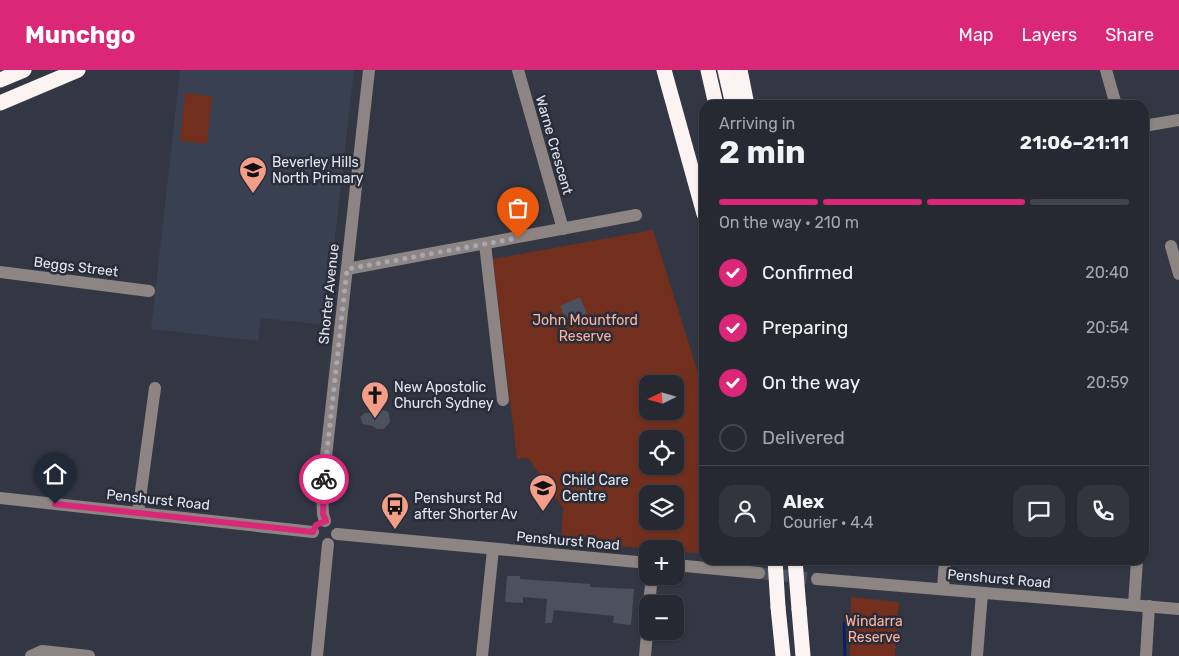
<!DOCTYPE html>
<html lang="en">
<head>
<meta charset="utf-8">
<style>
  body { margin:0; font-family:Rubik,sans-serif; background:#32353e; color:#f1f3f6; height:100vh; display:flex; flex-direction:column; font-size:19px; white-space:nowrap }
  * { box-sizing:border-box; margin:0 }
  p { font-size:16px; color:#a4a6ac }
  .icon { flex:none; width:28px; height:28px; fill:none; stroke:currentColor; stroke-width:2; stroke-linecap:round; stroke-linejoin:round }
  .map { position:relative; flex:1; overflow:hidden }
  .side { position:absolute; left:699px; top:30px; width:450px; height:465px; display:flex; flex-direction:column; background:#262932; border-radius:15px; box-shadow:0 1px 4px #0004,0 0 0 1px #42454d }
  .side>* { flex:none }
  .needle { width:32px; rotate:265deg }
  .buttons { position:absolute; left:639px; top:305px; display:grid; gap:10px }
  .buttons a { display:grid; place-items:center; width:45px; height:45px; border-radius:10px; background:#262932; box-shadow:0 1px 4px #0004,0 0 0 1px #42454d; font-size:25px }
  .pin { position:absolute; display:grid; place-items:center; width:42px; height:42px; color:#fff; margin:-51px -21px; border-radius:50% 50% 50% 0; rotate:-45deg; box-shadow:0 0 5px #0007 }
  .pin .icon { rotate:45deg }
  .courier { position:absolute; display:grid; place-items:center; width:50px; height:50px; margin:-25px; border:4px solid #db2777; border-radius:50%; background:#fff; color:#222; box-shadow:0 1px 6px #0007 }
  .headline em { font-style:normal; font-weight:700 }
  .headline div { display:flex; flex-direction:column-reverse }
  .headline { display:flex; align-items:center; justify-content:space-between; height:85px; padding:0 20px }
  h1 { font-size:32px; font-weight:700; line-height:38px }
  .bar { display:grid; grid-template-columns:repeat(4,1fr); gap:8px 5px; align-content:center; height:60px; padding:0 20px }
  .bar i { height:6px; border-radius:4px; background:#42454d }
  .bar .current { background:#db2777 }
  .bar p { grid-column:span 4 }
  .line { display:flex; align-items:center; gap:12px; padding:0 20px; border-top:1px solid #42454d }
  .line div { flex:1 }
  .round { display:grid; place-items:center; flex:none; width:52px; height:52px; border-radius:15px; background:#32353e }
  ol { padding:0 20px; list-style:none }
  li { display:flex; align-items:center; gap:15px; height:55px }
  li p { margin-inline-start:auto }
  li .icon { padding:5px; border-radius:50%; background:#db2777; color:#fff; stroke-width:4 }
  li:last-child { color:#a4a6ac }
  li i { width:28px; height:28px; border:2px solid #42454d; border-radius:50% }
  header { display:flex; align-items:center; gap:30px; box-sizing:border-box; height:70px; padding:0 25px; background:#db2777; color:#fff }
  header strong { font-size:24px }
  nav { display:flex; gap:28px; margin-inline-start:auto; font-size:18px }
  .map>svg:first-child { display:block }
  .built { fill:#394052 }
  .green { fill:#722f1e; fill-rule:evenodd }
  .lines { fill:none; stroke-linecap:round; stroke-linejoin:round }
  .stream { stroke:#0e1e61; stroke-width:3 }
  .building { fill:#4c515e }
  .minor-tunnel { stroke:#4d515d; stroke-width:12; stroke-dasharray:12 6; stroke-linecap:butt }
  .minor { stroke:#8d8583; stroke-width:12 }
  .highway { stroke:#fcf4f2; stroke-width:15 }
  .highway-bridge { stroke:#fcf4f2; stroke-width:15 }
  .done { stroke:#a6a9b3; stroke-width:5; stroke-dasharray:0 9 }
  .route { stroke:#db2777; stroke-width:6 }
  .labels { text-anchor:middle; dominant-baseline:central; stroke-width:5; stroke-linejoin:round; paint-order:stroke }
  .street-label { font-size:14px; fill:#e4e7ef; stroke:#282d39 }
  .poi-label { font-size:14px; fill:#e4e7ef; stroke:#282d39; text-anchor:start }
  .park-label { font-size:14px; fill:#fcb3a0; stroke:#282d39 }
</style>
</head>
<body>
<header>
<strong>Munchgo</strong>
<nav><a>Map</a><a>Layers</a><a>Share</a></nav>
</header>
<div class="map">
<svg width="1179" height="586" viewBox="0 0 1179 586">
  <rect width="100%" height="100%" fill="#323743"/>
  <path class="built" d="M180,0H354L325,255L261,248L258,271L151,259Z"/>
  <g class="green">
    <path d="M185,23L212,26L207,74L180,71Z"/>
    <path d="M653,160L704,322V484L675,481V479H647L561,470L563,438L528,388L517,389L493,189ZM648,314H675V341H648ZM648,369H675V396H648ZM648,424H675V451H648Z"/>
    <path d="M851,527L899,532L895,586H850Z"/>
  </g>
  <g class="lines">
    <path class="stream" d="M844,553L845,586"/>
  </g>
  <g class="building">
    <path d="M580,227L587,244L567,253L560,236Z"/>
    <path d="M377,339L387,341L389,344L390,352L384,359H377L373,356L363,354L360,347L365,343H373Z"/>
    <path d="M507,506H520V509L590,514V517L634,519L631,555L613,553L614,546L554,540L552,553H545L547,529L523,527V533L505,532Z"/>
  </g>
  <g class="lines">
    <path class="minor-tunnel" d="M759,503L817,509"/>
    <g class="minor">
      <path d="M518,0L563,159"/>
      <path d="M1106,0L1116,35"/>
      <path d="M1144,56L1179,50"/>
      <path d="M485,174L503,330"/>
      <path d="M1171,176L1179,204"/>
      <path d="M347,199L636,145"/>
      <path d="M0,202L149,221"/>
      <path d="M0,428L313,462"/>
      <path d="M138,443L155,318"/>
      <path d="M325,451L323,444L322,422L369,0"/>
      <path d="M337,464L648,493"/>
      <path d="M675,495L759,503"/>
      <path d="M817,509L1179,539"/>
      <path d="M943,519L945,490"/>
      <path d="M649,534L652,506"/>
      <path d="M1134,535L1137,490"/>
      <path d="M31,586L42,581L89,586"/>
      <path d="M317,586L328,474"/>
      <path d="M482,586L493,479"/>
      <path d="M645,586L648,553"/>
      <path d="M977,586L982,523"/>
      <path d="M1146,586L1149,536"/>
    </g>
    <g class="highway">
      <path d="M664,0L704,144"/>
      <path d="M708,0L716,35"/>
      <path d="M725,0L733,35"/>
      <path d="M740,0L747,35"/>
      <path d="M0,10L24,0"/>
      <path d="M0,33L78,0"/>
      <path d="M778,537L783,586"/>
      <path d="M799,539L803,586"/>
    </g>
    <g class="highway-bridge">
      <path d="M775,490L778,537"/>
      <path d="M795,490L799,539"/>
    </g>
  </g>
  <g class="lines">
    <path class="done" d="M324,409L347,199L518,168"/>
    <path class="route" d="M55,434L313,462L316,455L326,451L323,444L324,409"/>
  </g>
  <defs>
    <g id="school-pin" transform="scale(1.4375)"><path d="M0 17L-7.5 6A9.5 9.5 0 1 1 7.5 6Z" fill="#f49e88" stroke="#282d39"/><path d="M0-5L7-2L0 1L-7-2ZM-4 1L0 2.5L4 1V4Q0 6-4 4Z" fill="#111"/></g>
    <g id="church-pin" transform="scale(1.4375)"><path d="M0 17L-7.5 6A9.5 9.5 0 1 1 7.5 6Z" fill="#f49e88" stroke="#282d39"/><path d="M-1.2-6h2.4v3.5h3.3v2.4h-3.3V6h-2.4V-.1h-3.3v-2.4h3.3Z" fill="#111"/></g>
    <g id="bus-pin" transform="scale(1.4375)"><path d="M0 17L-7.5 6A9.5 9.5 0 1 1 7.5 6Z" fill="#f49e88" stroke="#282d39"/><path d="M-5-6H5V4H4V6H2V4H-2V6H-4V4H-5ZM-3.5-4V0h7V-4ZM-3.5 1.2v1.5H-2V1.2ZM2 1.2v1.5H3.5V1.2Z" fill="#111"/></g>
  </defs>
  <g fill-rule="evenodd">
    <use href="#school-pin" x="253" y="100"/>
    <use href="#church-pin" x="375" y="325"/>
    <use href="#school-pin" x="543" y="418"/>
    <use href="#bus-pin" x="395" y="436"/>
  </g>
  <g class="labels">
    <g class="street-label">
      <text transform="translate(554 75) rotate(74)">Warne Crescent</text>
      <text transform="translate(76 197) rotate(7)">Beggs Street</text>
      <text transform="translate(329 224) rotate(-84)">Shorter Avenue</text>
      <text transform="translate(158 430) rotate(6)">Penshurst Road</text>
      <text transform="translate(568 471) rotate(5)">Penshurst Road</text>
      <text transform="translate(999 509) rotate(5)">Penshurst Road</text>
    </g>
    <g class="poi-label">
      <text x="272" y="92">Beverley Hills<tspan x="272" dy="16">North Primary</tspan></text>
      <text x="394" y="317">New Apostolic<tspan x="394" dy="16">Church Sydney</tspan></text>
      <text x="562" y="410">Child Care<tspan x="562" dy="16">Centre</tspan></text>
      <text x="414" y="428">Penshurst Rd<tspan x="414" dy="16">after Shorter Av</tspan></text>
    </g>
    <g class="park-label">
      <text x="585" y="250">John Mountford<tspan x="585" dy="16">Reserve</tspan></text>
      <text x="874" y="551">Windarra<tspan x="874" dy="16">Reserve</tspan></text>
    </g>
  </g>
</svg>
<div class="buttons">
<a><svg class="needle" viewBox="-14 -14 28 28"><path d="M0-13l5 13h-10z" fill="#e53935"/><path d="M0 13l5-13h-10z" fill="#a4a6ac"/></svg></a>
<a><svg class="icon" aria-label="locate" viewBox="0 0 24 24"><circle cx="12" cy="12" r="6"/><path d="M12 2v4M12 18v4M2 12h4M18 12h4"/></svg></a>
<a><svg class="icon" aria-label="layers" viewBox="0 0 24 24"><path d="M12 4l9 5-9 5-9-5zM3 14l9 5 9-5"/></svg></a>
<a>+</a>
<a>−</a>
</div>
<div class="pin" style="left:518px;top:168px;background:#ea580c"><svg class="icon" aria-label="bag" viewBox="0 0 24 24"><path d="M5 8h14l-1 12H6zM9 8a3 3 0 0 1 6 0"/></svg></div>
<div class="pin" style="left:55px;top:434px;background:#1f2937"><svg class="icon" aria-label="home" viewBox="0 0 24 24"><path d="M3 11l9-7 9 7M6 9v11h12V9"/></svg></div>
<div class="courier" style="left:324px;top:409px"><svg class="icon" aria-label="bike" viewBox="0 0 24 24"><circle cx="6" cy="16" r="4"/><circle cx="18" cy="16" r="4"/><path d="M6 16l4-8h5l3 8M10 8l3 8H6M13 5h3"/></svg></div>
<section class="side">
<div class="headline"><div><h1>2 min</h1><p>Arriving in</p></div><em>21:06–21:11</em></div>
<div class="bar"><i class="current"></i><i class="current"></i><i class="current"></i><i></i><p>On the way · 210 m</p></div>
<ol>
<li><svg class="icon" aria-label="check" viewBox="0 0 24 24"><path d="M5 12l5 5 9-10"/></svg>Confirmed<p>20:40</p></li>
<li><svg class="icon" aria-label="check" viewBox="0 0 24 24"><path d="M5 12l5 5 9-10"/></svg>Preparing<p>20:54</p></li>
<li><svg class="icon" aria-label="check" viewBox="0 0 24 24"><path d="M5 12l5 5 9-10"/></svg>On the way<p>20:59</p></li>
<li><i></i>Delivered</li>
</ol>
<div class="line" style="height:90px"><a class="round"><svg class="icon" aria-label="person" viewBox="0 0 24 24"><circle cx="12" cy="8" r="4"/><path d="M4 21q1-7 8-7t8 7"/></svg></a><div><b>Alex</b><p>Courier · 4.4</p></div><a class="round"><svg class="icon" aria-label="chat" viewBox="0 0 24 24"><path d="M4 5h16v11H9l-5 4z"/></svg></a><a class="round"><svg class="icon" aria-label="phone" viewBox="0 0 24 24"><path d="M5 4h4l2 5-3 2q2 4 5 5l2-3 5 2v4C11 20 4 13 5 4z"/></svg></a></div>
</section>
</div>
</body>
</html>
